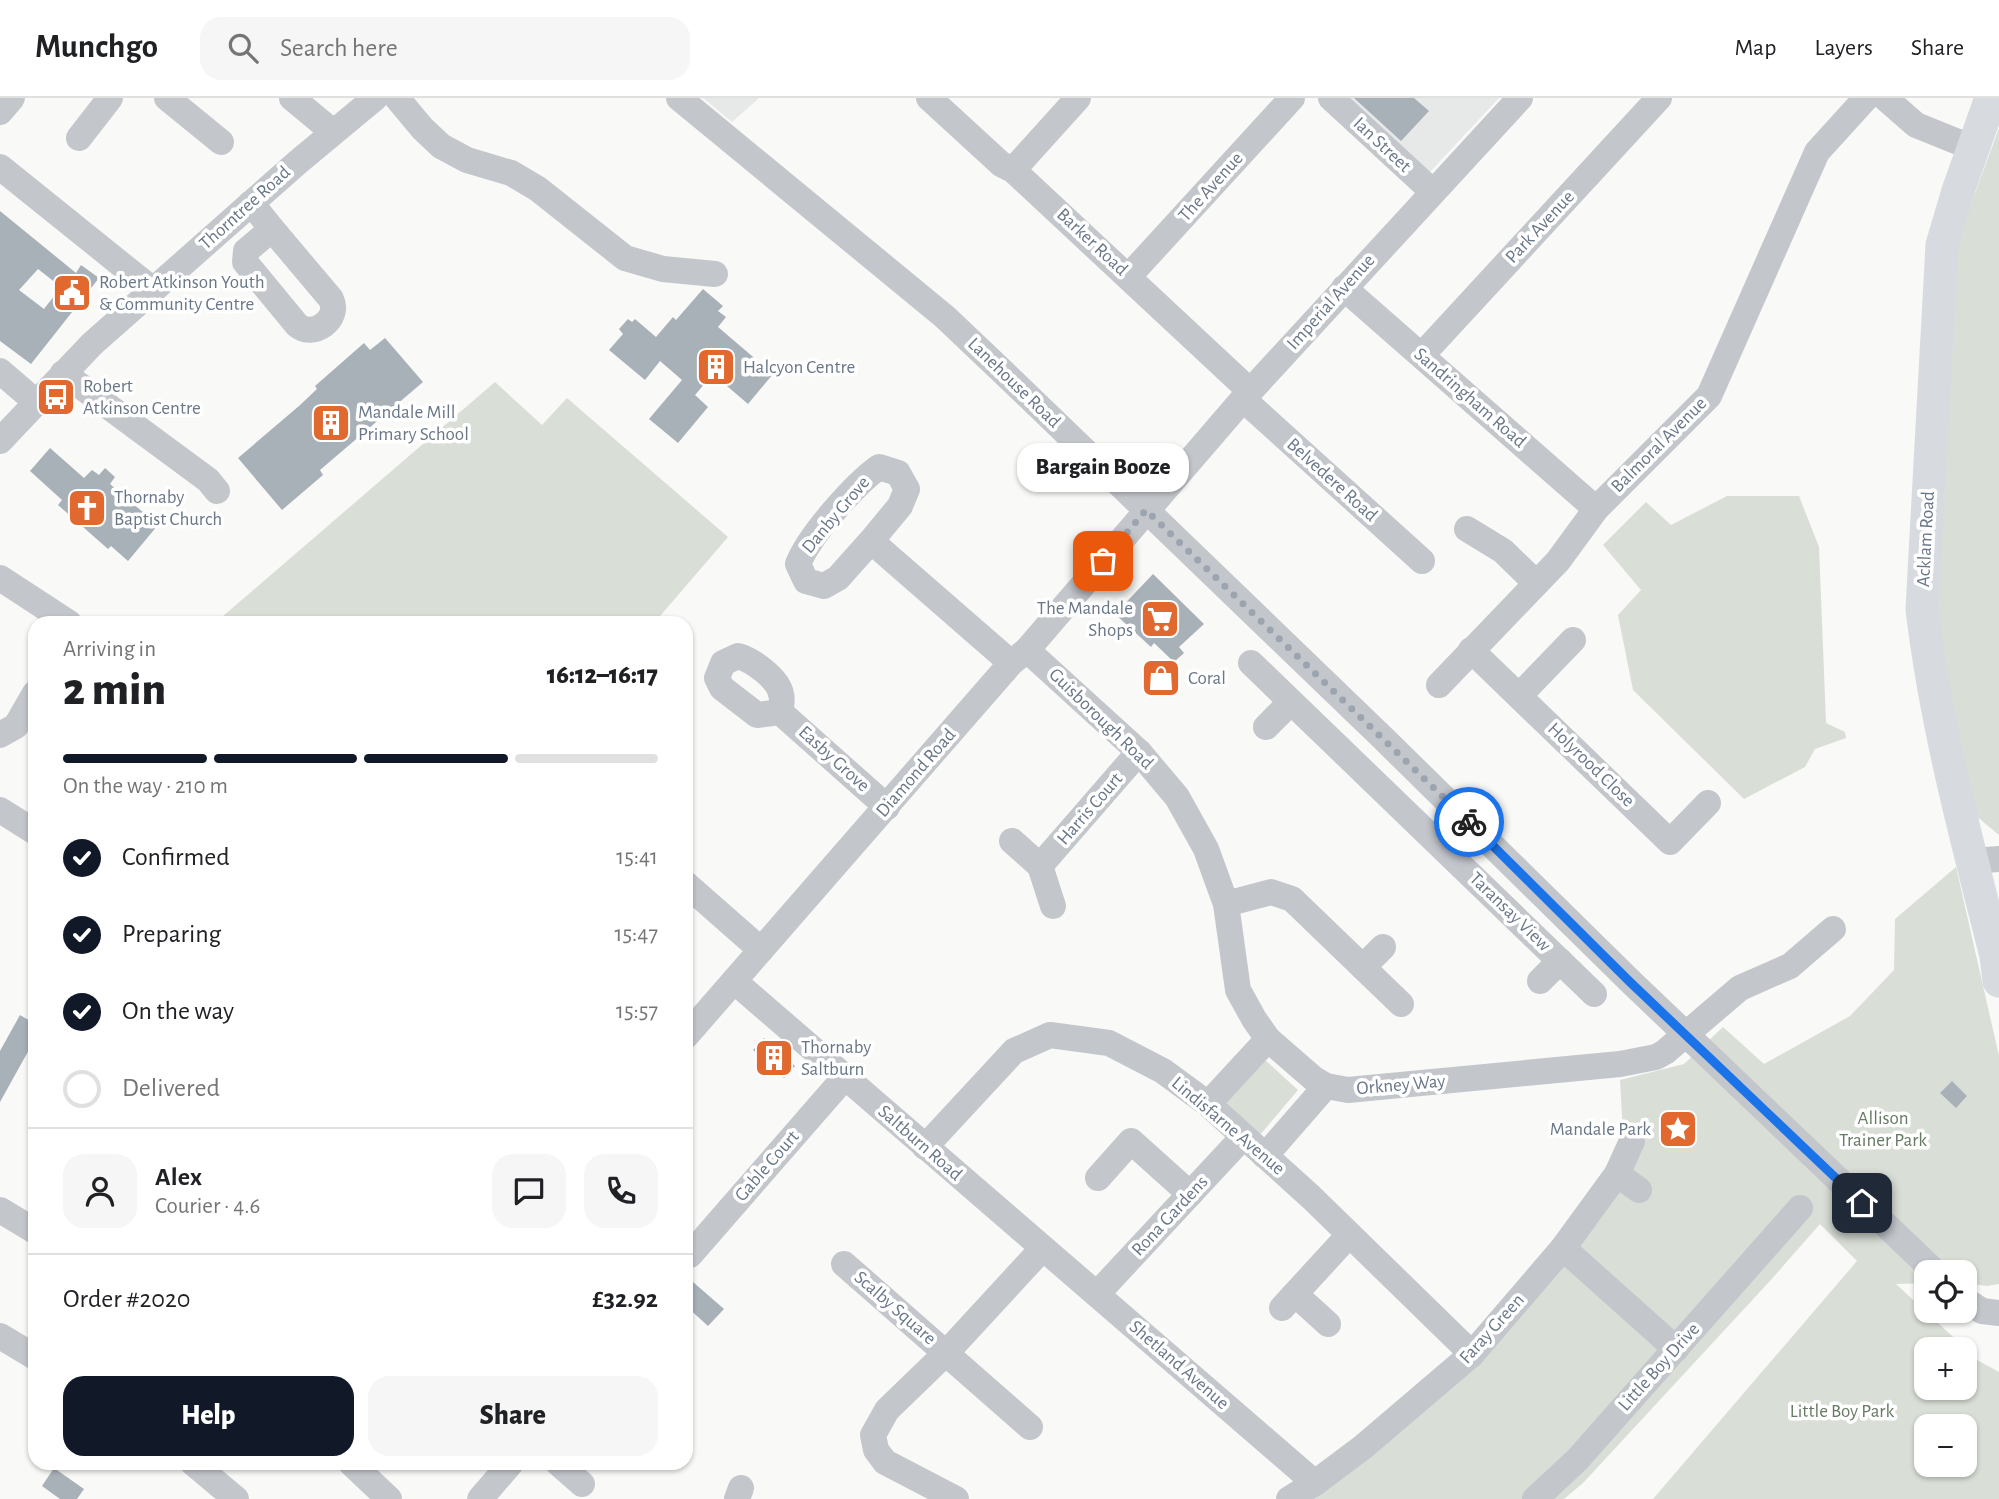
<!DOCTYPE html>
<html lang="en">
<head>
<meta charset="utf-8">
<style>
  body { margin:0; font-family:"Alegreya Sans",sans-serif; background:#f6f6f6; color:#202124; height:100vh; display:flex; flex-direction:column; font-size:26px; white-space:nowrap }
  * { box-sizing:border-box; margin:0 }
  p { font-size:23px; color:#757577 }
  .icon { flex:none; width:38px; height:38px; fill:none; stroke:currentColor; stroke-width:2; stroke-linecap:round; stroke-linejoin:round }
  .map { position:relative; flex:1; overflow:hidden }
  .drawer { position:absolute; left:28px; top:518px; width:665px; height:854px; display:flex; flex-direction:column; background:#fff; border-radius:21px; box-shadow:0 2px 5px #0004 }
  .drawer>* { flex:none }
  .fabs { position:absolute; left:1914px; top:1162px; display:grid; gap:14px }
  .fabs a { display:grid; place-items:center; width:63px; height:63px; border-radius:14px; background:#fff; box-shadow:0 2px 5px #0004; font-size:35px }
  .pin { position:absolute; display:grid; place-items:center; width:60px; height:60px; color:#fff; margin:-30px; border-radius:14px; box-shadow:0 4px 10px #0006 }
  .courier { position:absolute; display:grid; place-items:center; width:70px; height:70px; margin:-35px; border:5px solid #1a73e8; border-radius:50%; background:#fff; color:#222; box-shadow:0 2px 9px #0007 }
  .bubble { position:absolute; height:49px; border-radius:21px; background:#fff; box-shadow:0 2px 5px #0004; font-size:23px; font-weight:800; line-height:49px; text-align:center }
  .summary em { font-style:normal; font-weight:800 }
  .summary div { display:flex; flex-direction:column-reverse }
  .summary { display:flex; align-items:center; justify-content:space-between; height:119px; padding:0 35px }
  h1 { font-size:46px; font-weight:800; line-height:52px }
  .bar { display:grid; grid-template-columns:repeat(4,1fr); gap:10px 7px; align-content:center; height:84px; padding:0 35px }
  .bar i { height:9px; border-radius:5px; background:#e0e0e0 }
  .bar .on { background:#111827 }
  .bar p { grid-column:span 4 }
  .line { display:flex; align-items:center; gap:18px; padding:0 35px; border-top:2px solid #e0e0e0 }
  .line div { flex:1 }
  .round { display:grid; place-items:center; flex:none; width:74px; height:74px; border-radius:21px; background:#f6f6f6 }
  ol { padding:0 35px; list-style:none }
  li { display:flex; align-items:center; gap:21px; height:77px }
  li p { margin-inline-start:auto }
  li .icon { padding:7px; border-radius:50%; background:#111827; color:#fff; stroke-width:4 }
  li:last-child { color:#757577 }
  li i { width:38px; height:38px; border:4px solid #e0e0e0; border-radius:50% }
  .cta { display:flex; gap:14px; margin-top:auto; padding:14px 35px }
  .cta a { flex:1; height:80px; border-radius:21px; background:#111827; color:#fff; font-size:28px; font-weight:800; line-height:80px; text-align:center }
  .cta a+a { background:#f6f6f6; color:#202124 }
  header { display:flex; align-items:center; gap:42px; box-sizing:border-box; height:98px; padding:0 35px; background:#fff; border-bottom:2px solid #e0e0e0 }
  header strong { font-size:33px }
  nav { display:flex; gap:38px; margin-inline-start:auto; font-size:24px }
  .search { width:490px; height:63px; background:#f6f6f6; display:flex; align-items:center; gap:18px; box-sizing:border-box; padding:0 24px; border-radius:21px; color:#757577; font-size:26px }
  .map>svg:first-child { display:block }
  .built { fill:#e7e8e8 }
  .green { fill:#d9ded6; fill-rule:evenodd }
  .building { fill:#a9b1b8; fill-rule:evenodd }
  .lines { fill:none; stroke-linecap:round; stroke-linejoin:round }
  .minor { stroke:#c3c6cb; stroke-width:26 }
  .major { stroke:#d7dbdf; stroke-width:33 }
  .done { stroke:#9ba4af; stroke-width:7; stroke-dasharray:0 12.6 }
  .route { stroke:#1a73e8; stroke-width:9 }
  .labels { text-anchor:middle; dominant-baseline:central; stroke-width:7; stroke-linejoin:round; paint-order:stroke }
  .street-label { font-size:19px; fill:#697788; stroke:#fff }
  .poi-label { font-size:19px; fill:#697788; stroke:#fff; text-anchor:start }
  .park-label { font-size:19px; fill:#667a64; stroke:#fff }
</style>
</head>
<body>
<header>
<strong>Munchgo</strong>
<div class="search"><svg class="icon" aria-label="search" viewBox="0 0 24 24"><circle cx="10" cy="10" r="6"/><path d="M15 15l6 6"/></svg>Search here</div>
<nav><a>Map</a><a>Layers</a><a>Share</a></nav>
</header>
<div class="map">
<svg width="1999" height="1401" viewBox="0 0 1999 1401">
  <rect width="100%" height="100%" fill="#f9f9f7"/>
  <g class="built">
    <path d="M703,0H759L732,24Z"/>
    <path d="M1348,0H1499L1429,75Z"/>
  </g>
  <g class="green">
    <path d="M1999,30V737L1969,712L1933,509L1957,144Z"/>
    <path d="M495,284L542,327L567,300L728,439L654,525H215Z"/>
    <path d="M1727,398H1799L1819,449L1826,625L1845,634L1846,640L1815,651L1805,669L1744,701L1633,592L1618,517L1641,492L1603,447L1646,404L1671,427Z"/>
    <path d="M1956,769L1999,958V1186L1987,1188L1965,1185V1174H1927V1185L1896,1186L1979,1263L1999,1274V1401H1653L1857,1163L1820,1126L1769,1184L1583,1385L1564,1401H1285L1399,1319L1625,1069L1620,982L1684,966L1723,929L1764,966L1850,918L1894,872L1895,821ZM1927,1251H1965V1290H1927ZM1927,1328H1965V1367H1927Z"/>
    <path d="M1265,962L1298,992L1259,1038L1224,1006Z"/>
  </g>
  <g class="building">
    <path d="M1354,0H1414L1429,13L1401,43Z"/>
    <path d="M0,113L76,175L81,167L99,180L31,266L0,243ZM38,171L61,189L44,211L19,192Z"/>
    <path d="M703,191L723,208L718,213L726,219L718,229L773,276L748,306L713,276L695,297L708,309L678,345L649,321L682,282L660,263L645,282L609,252L623,236L619,231L628,221L632,224L635,221L656,239L673,219L676,222Z"/>
    <path d="M385,240L423,284L320,372L323,377L282,412L238,360L299,308L317,291L315,288L364,245L370,252Z"/>
    <path d="M50,350L84,380L92,372L99,377L105,370L115,379L110,386L158,427L128,463L111,448L108,451L58,407L62,402L30,373Z"/>
    <path d="M1153,476L1204,526L1179,549L1184,555L1174,564L1154,545L1151,549L1115,516Z"/>
    <path d="M20,917L35,926V941L0,1004V953Z"/>
    <path d="M764,940L795,968L784,980L753,952Z"/>
    <path d="M1952,983L1967,998L1956,1010L1940,995Z"/>
    <path d="M693,1184L724,1211L708,1228L686,1208V1192Z"/>
    <path d="M54,1370L84,1391L77,1401H60L42,1388Z"/>
  </g>
  <g class="lines">
    <g class="minor">
      <path d="M167,0L221,44"/>
      <path d="M292,0L333,34"/>
      <path d="M397,0L422,30L441,48L467,62L511,75L538,91L625,160L663,171L715,176"/>
      <path d="M679,0L945,219L1004,275L1385,642L1631,884L1935,1174"/>
      <path d="M929,0L1001,66L1013,72L1250,293"/>
      <path d="M1331,0L1433,94"/>
      <path d="M1885,0L1916,27L1973,50"/>
      <path d="M0,14L12,0"/>
      <path d="M79,40L110,0"/>
      <path d="M0,69L153,192"/>
      <path d="M1013,72L1078,0"/>
      <path d="M251,105L272,131L331,201C341,221 313,241 297,227L245,164L246,153L272,131"/>
      <path d="M1129,178L1292,0"/>
      <path d="M1344,190L1596,411"/>
      <path d="M1422,257L1659,0"/>
      <path d="M0,273L36,304"/>
      <path d="M63,275L208,382L217,393"/>
      <path d="M1243,301L1422,463"/>
      <path d="M0,343L92,246L298,64L375,0"/>
      <path d="M1467,431L1503,453L1536,485"/>
      <path d="M871,443L838,480L824,488L806,483L798,466C809,438 854,387 879,369L898,375L907,391L900,408L871,443L1011,565"/>
      <path d="M0,480L69,525"/>
      <path d="M1027,552L1139,654L1177,699L1206,751L1226,806L1238,892L1254,921L1268,941L1314,981L1326,988L1348,992L1620,966L1656,959L1665,954L1740,890L1790,868L1833,831"/>
      <path d="M1471,552L1670,744L1708,705"/>
      <path d="M738,558C752,562 778,580 781,596C783,601 781,608 780,614L757,617L722,590L717,580L723,565Z"/>
      <path d="M1251,565L1594,896"/>
      <path d="M1439,587L1558,463L1596,411L1709,298L1817,54L1866,0"/>
      <path d="M1519,598L1573,542"/>
      <path d="M780,614L887,709"/>
      <path d="M1266,629L1291,604"/>
      <path d="M0,637L16,628L35,595"/>
      <path d="M0,712L35,734"/>
      <path d="M1012,743L1040,768L1053,808"/>
      <path d="M1973,763L1999,761"/>
      <path d="M1040,768L1139,654"/>
      <path d="M686,786L761,852"/>
      <path d="M1226,806L1271,794L1292,801L1401,906"/>
      <path d="M1363,869L1383,849"/>
      <path d="M734,883L1315,1385"/>
      <path d="M1540,883L1560,863"/>
      <path d="M686,938L1011,565L1027,552L1243,301L1520,0"/>
      <path d="M1208,1006L1268,941"/>
      <path d="M925,1049L1014,953L1050,937L1109,945L1163,973L1208,1006L1311,1099L1472,1256"/>
      <path d="M1265,1058L1326,988"/>
      <path d="M1617,1076L1639,1092"/>
      <path d="M1098,1080L1131,1043L1190,1096"/>
      <path d="M0,1112L35,1133"/>
      <path d="M1563,1150L1676,1251"/>
      <path d="M690,1157L845,979"/>
      <path d="M844,1166L1030,1329"/>
      <path d="M1097,1196L1243,1039"/>
      <path d="M1295,1196L1328,1226"/>
      <path d="M1965,1202L1982,1213L1999,1215"/>
      <path d="M1282,1210L1349,1137"/>
      <path d="M0,1238L35,1259"/>
      <path d="M193,1365L236,1401"/>
      <path d="M351,1365L389,1401"/>
      <path d="M558,1365L582,1386"/>
      <path d="M480,1401L511,1365"/>
      <path d="M737,1401L741,1390"/>
      <path d="M956,1401L885,1364L876,1352L873,1337L887,1312L947,1254L1042,1151"/>
      <path d="M1289,1401L1315,1385L1363,1349L1472,1256L1563,1150L1617,1076L1632,1043"/>
      <path d="M1535,1401L1577,1362L1800,1110"/>
    </g>
    <path class="major" d="M1991,0L1958,93L1942,147L1922,511C1936,629 1967,743 1996,858L1999,883"/>
  </g>
  <g class="lines">
    <path class="done" d="M1103,463L1146,412L1469,724"/>
    <path class="route" d="M1469,724L1630,884L1862,1105"/>
  </g>
  <defs>
    <g id="civic-square" transform="scale(2.0125)"><rect x="-9" y="-9" width="18" height="18" rx="4" fill="#e16930" stroke="#fff"/><path d="M-.6-6.5H3V-4.5H.6V-3L4-1V1h2V6H-6V1h2V-1L-.6-3ZM-1.2 2.5V6h2.4V2.5Z" fill="#fff"/></g>
    <g id="building-square" transform="scale(2.0125)"><rect x="-9" y="-9" width="18" height="18" rx="4" fill="#e16930" stroke="#fff"/><path d="M-4-6H4V6H1V3H-1V6H-4ZM-2.5-4.3h1.7v1.8h-1.7ZM.8-4.3h1.7v1.8H.8ZM-2.5-1h1.7V.8h-1.7ZM.8-1h1.7V.8H.8Z" fill="#fff"/></g>
    <g id="bus-square" transform="scale(2.0125)"><rect x="-9" y="-9" width="18" height="18" rx="4" fill="#e16930" stroke="#fff"/><path d="M-5-6H5V4H4V6H2V4H-2V6H-4V4H-5ZM-3.5-4V0h7V-4ZM-3.5 1.2v1.5H-2V1.2ZM2 1.2v1.5H3.5V1.2Z" fill="#fff"/></g>
    <g id="church-square" transform="scale(2.0125)"><rect x="-9" y="-9" width="18" height="18" rx="4" fill="#e16930" stroke="#fff"/><path d="M-1.2-6h2.4v3.5h3.3v2.4h-3.3V6h-2.4V-.1h-3.3v-2.4h3.3Z" fill="#fff"/></g>
    <g id="supermarket-square" transform="scale(2.0125)"><rect x="-9" y="-9" width="18" height="18" rx="4" fill="#e16930" stroke="#fff"/><path d="M-6-5.5h2.5l.6 2H6L4.5 2H-2.5L-4.4-4H-6ZM-1.5 3.2a1.3 1.3 0 1 0 .1 0ZM3 3.2a1.3 1.3 0 1 0 .1 0Z" fill="#fff"/></g>
    <g id="shop-square" transform="scale(2.0125)"><rect x="-9" y="-9" width="18" height="18" rx="4" fill="#e16930" stroke="#fff"/><path d="M-5-2.5h2.3a2.7 3.5 0 0 1 5.4 0H5L5.5 6h-11ZM-1.5-2.5h3a1.5 2.3 0 0 0-3 0Z" fill="#fff"/></g>
    <g id="sight-square" transform="scale(2.0125)"><rect x="-9" y="-9" width="18" height="18" rx="4" fill="#e16930" stroke="#fff"/><path d="M0-6L1.8-2.2L6-1.7L2.9 1.2L3.7 5.4L0 3.3L-3.7 5.4L-2.9 1.2L-6-1.7L-1.8-2.2Z" fill="#fff"/></g>
  </defs>
  <g fill-rule="evenodd">
    <use href="#civic-square" x="72" y="195"/>
    <use href="#building-square" x="716" y="269"/>
    <use href="#bus-square" x="56" y="299"/>
    <use href="#building-square" x="331" y="325"/>
    <use href="#church-square" x="87" y="410"/>
    <use href="#supermarket-square" x="1160" y="521"/>
    <use href="#shop-square" x="1161" y="580"/>
    <use href="#building-square" x="774" y="960"/>
    <use href="#sight-square" x="1678" y="1031"/>
  </g>
  <g class="labels">
    <g class="street-label">
      <text transform="translate(1382 47) rotate(43)">Ian Street</text>
      <text transform="translate(1211 89) rotate(-48)">The Avenue</text>
      <text transform="translate(245 110) rotate(-42)">Thorntree Road</text>
      <text transform="translate(1540 129) rotate(-47)">Park Avenue</text>
      <text transform="translate(1092 144) rotate(43)">Barker Road</text>
      <text transform="translate(1331 204) rotate(-48)">Imperial Avenue</text>
      <text transform="translate(1014 285) rotate(44)">Lanehouse Road</text>
      <text transform="translate(1470 300) rotate(41)">Sandringham Road</text>
      <text transform="translate(1659 347) rotate(-45)">Balmoral Avenue</text>
      <text transform="translate(1332 382) rotate(42)">Belvedere Road</text>
      <text transform="translate(836 417) rotate(-50)">Danby Grove</text>
      <text transform="translate(1926 441) rotate(-87)">Acklam Road</text>
      <text transform="translate(1101 621) rotate(44)">Guisborough Road</text>
      <text transform="translate(834 661) rotate(42)">Easby Grove</text>
      <text transform="translate(1591 667) rotate(44)">Holyrood Close</text>
      <text transform="translate(916 675) rotate(-49)">Diamond Road</text>
      <text transform="translate(1090 711) rotate(-49)">Harris Court</text>
      <text transform="translate(1510 814) rotate(44)">Taransay View</text>
      <text transform="translate(1401 987) rotate(-5)">Orkney Way</text>
      <text transform="translate(1228 1028) rotate(40)">Lindisfarne Avenue</text>
      <text transform="translate(920 1045) rotate(41)">Saltburn Road</text>
      <text transform="translate(767 1068) rotate(-49)">Gable Court</text>
      <text transform="translate(1170 1118) rotate(-47)">Rona Gardens</text>
      <text transform="translate(895 1210) rotate(41)">Scalby Square</text>
      <text transform="translate(1492 1231) rotate(-48)">Faray Green</text>
      <text transform="translate(1179 1267) rotate(41)">Shetland Avenue</text>
      <text transform="translate(1659 1269) rotate(-48)">Little Boy Drive</text>
    </g>
    <g class="poi-label">
      <text x="99" y="184">Robert Atkinson Youth<tspan x="99" dy="22">&amp; Community Centre</tspan></text>
      <text x="743" y="269">Halcyon Centre</text>
      <text x="83" y="288">Robert<tspan x="83" dy="22">Atkinson Centre</tspan></text>
      <text x="358" y="314">Mandale Mill<tspan x="358" dy="22">Primary School</tspan></text>
      <text x="114" y="399">Thornaby<tspan x="114" dy="22">Baptist Church</tspan></text>
      <text x="1133" y="510" text-anchor="end">The Mandale<tspan x="1133" dy="22">Shops</tspan></text>
      <text x="1188" y="580">Coral</text>
      <text x="801" y="949">Thornaby<tspan x="801" dy="22">Saltburn</tspan></text>
      <text x="1651" y="1031" text-anchor="end">Mandale Park</text>
    </g>
    <g class="park-label">
      <text x="1883" y="1020">Allison<tspan x="1883" dy="22">Trainer Park</tspan></text>
      <text x="1842" y="1313">Little Boy Park</text>
    </g>
  </g>
</svg>
<div class="fabs">
<a><svg class="icon" aria-label="locate" viewBox="0 0 24 24"><circle cx="12" cy="12" r="6"/><path d="M12 2v4M12 18v4M2 12h4M18 12h4"/></svg></a>
<a>+</a>
<a>−</a>
</div>
<div class="pin" style="left:1103px;top:463px;background:#ea580c"><svg class="icon" aria-label="bag" viewBox="0 0 24 24"><path d="M5 8h14l-1 12H6zM9 8a3 3 0 0 1 6 0"/></svg></div>
<div class="pin" style="left:1862px;top:1105px;background:#1f2937"><svg class="icon" aria-label="home" viewBox="0 0 24 24"><path d="M3 11l9-7 9 7M6 9v11h12V9"/></svg></div>
<div class="courier" style="left:1469px;top:724px"><svg class="icon" aria-label="bike" viewBox="0 0 24 24"><circle cx="6" cy="16" r="4"/><circle cx="18" cy="16" r="4"/><path d="M6 16l4-8h5l3 8M10 8l3 8H6M13 5h3"/></svg></div>
<div class="bubble" style="left:1017px;top:345px;width:172px">Bargain Booze</div>
<section class="drawer">
<div class="summary"><div><h1>2 min</h1><p>Arriving in</p></div><em>16:12–16:17</em></div>
<div class="bar"><i class="on"></i><i class="on"></i><i class="on"></i><i></i><p>On the way · 210 m</p></div>
<ol>
<li><svg class="icon" aria-label="check" viewBox="0 0 24 24"><path d="M5 12l5 5 9-10"/></svg>Confirmed<p>15:41</p></li>
<li><svg class="icon" aria-label="check" viewBox="0 0 24 24"><path d="M5 12l5 5 9-10"/></svg>Preparing<p>15:47</p></li>
<li><svg class="icon" aria-label="check" viewBox="0 0 24 24"><path d="M5 12l5 5 9-10"/></svg>On the way<p>15:57</p></li>
<li><i></i>Delivered</li>
</ol>
<div class="line" style="height:126px"><a class="round"><svg class="icon" aria-label="person" viewBox="0 0 24 24"><circle cx="12" cy="8" r="4"/><path d="M4 21q1-7 8-7t8 7"/></svg></a><div><b>Alex</b><p>Courier · 4.6</p></div><a class="round"><svg class="icon" aria-label="chat" viewBox="0 0 24 24"><path d="M4 5h16v11H9l-5 4z"/></svg></a><a class="round"><svg class="icon" aria-label="phone" viewBox="0 0 24 24"><path d="M5 4h4l2 5-3 2q2 4 5 5l2-3 5 2v4C11 20 4 13 5 4z"/></svg></a></div>
<div class="line" style="height:91px"><div>Order #2020</div><b>£32.92</b></div>
<div class="cta"><a>Help</a><a>Share</a></div>
</section>
</div>
</body>
</html>
